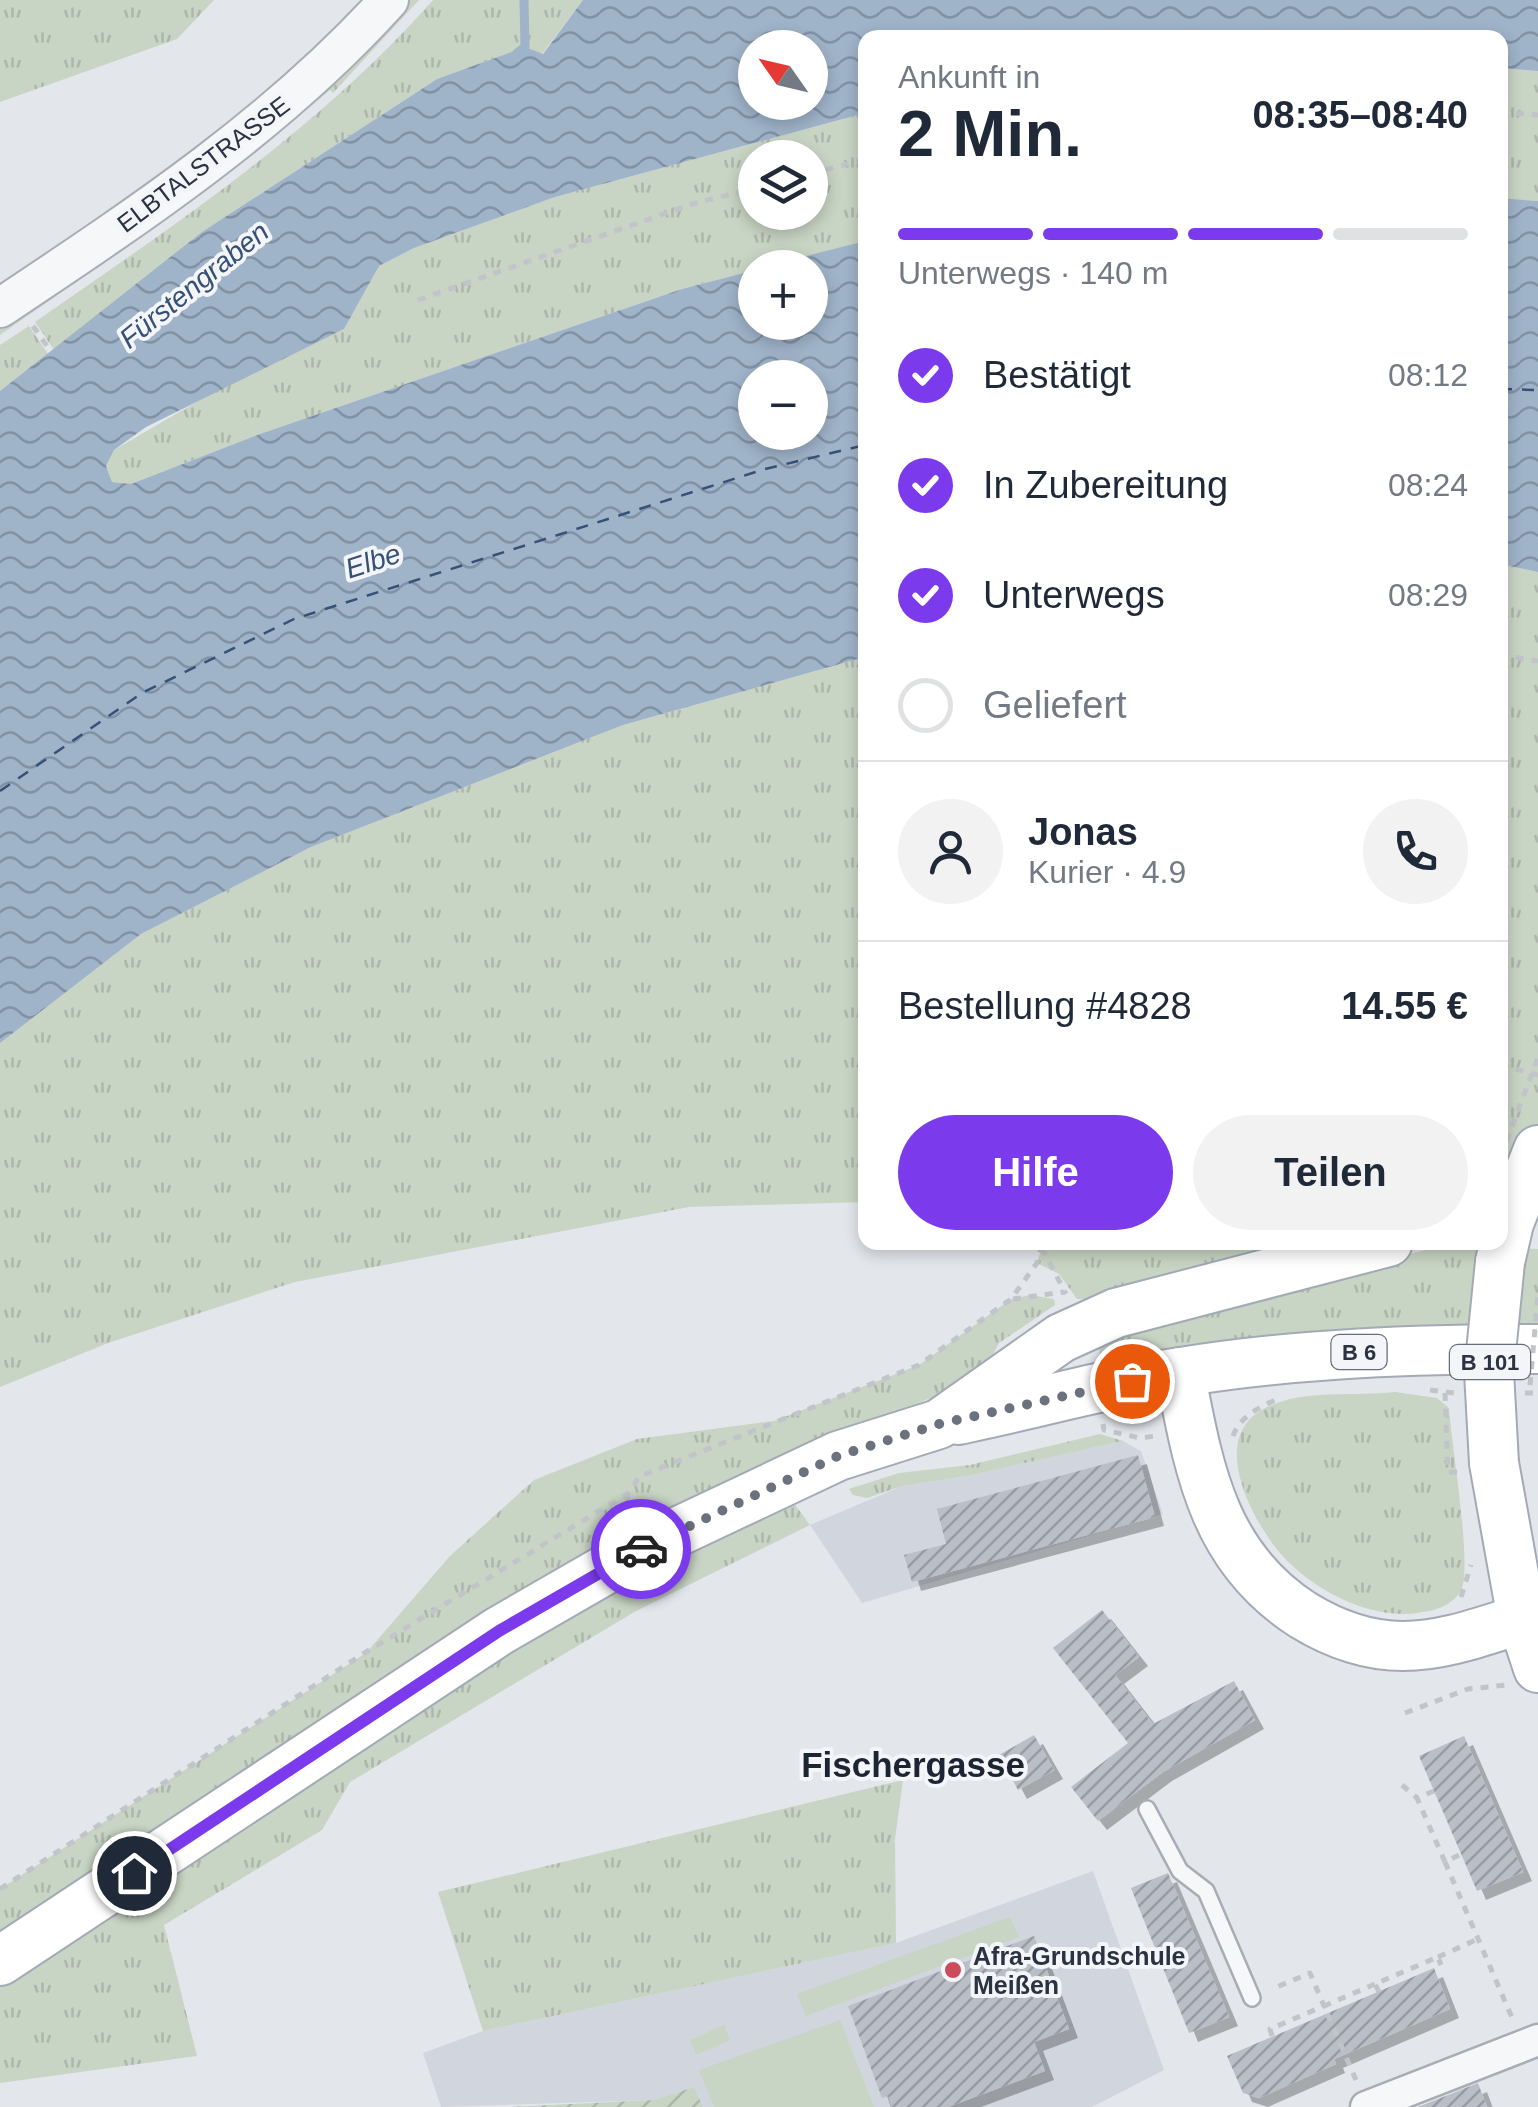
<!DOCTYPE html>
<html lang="de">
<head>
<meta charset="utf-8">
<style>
  body { margin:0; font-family:Helvetica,sans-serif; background:#f2f2f3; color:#1f2937; height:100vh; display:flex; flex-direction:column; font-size:38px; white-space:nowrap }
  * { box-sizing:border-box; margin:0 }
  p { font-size:32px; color:#747a83 }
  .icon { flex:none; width:55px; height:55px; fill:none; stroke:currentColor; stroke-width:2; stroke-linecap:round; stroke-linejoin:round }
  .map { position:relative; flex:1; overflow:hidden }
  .panel { position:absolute; left:858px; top:30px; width:650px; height:1220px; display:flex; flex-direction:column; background:#fff; border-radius:20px; box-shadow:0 5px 15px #0003 }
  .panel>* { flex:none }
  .needle { width:65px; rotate:304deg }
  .fabs { position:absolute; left:738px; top:30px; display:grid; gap:20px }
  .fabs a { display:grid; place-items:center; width:90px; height:90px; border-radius:50%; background:#fff; box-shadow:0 5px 15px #0003; font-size:50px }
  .pin { position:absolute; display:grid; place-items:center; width:85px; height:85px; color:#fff; margin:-42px; border:5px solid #fff; border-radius:50%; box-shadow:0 2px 10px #0007 }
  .courier { position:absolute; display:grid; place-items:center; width:100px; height:100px; margin:-50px; border:8px solid #7c3aed; border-radius:50%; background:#fff; color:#222; box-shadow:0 2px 12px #0007 }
  .headline em { font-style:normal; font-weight:800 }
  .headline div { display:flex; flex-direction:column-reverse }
  .headline { display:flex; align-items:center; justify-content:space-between; height:170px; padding:0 40px }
  h1 { font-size:65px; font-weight:800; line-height:75px }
  .bar { display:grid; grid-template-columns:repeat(4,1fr); gap:15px 10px; align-content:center; height:120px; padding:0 40px }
  .bar i { height:12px; border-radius:8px; background:#e0e1e3 }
  .bar .selected { background:#7c3aed }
  .bar p { grid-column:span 4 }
  .line { display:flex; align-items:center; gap:25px; padding:0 40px; border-top:2px solid #e0e1e3 }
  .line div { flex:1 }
  .round { display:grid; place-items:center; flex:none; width:105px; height:105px; border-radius:52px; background:#f2f2f3 }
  ol { padding:0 40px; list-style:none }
  li { display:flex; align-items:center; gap:30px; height:110px }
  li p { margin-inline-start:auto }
  li .icon { padding:10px; border-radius:50%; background:#7c3aed; color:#fff; stroke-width:4 }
  li:last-child { color:#747a83 }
  li i { width:55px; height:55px; border:5px solid #e0e1e3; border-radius:50% }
  .action { display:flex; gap:20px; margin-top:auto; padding:20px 40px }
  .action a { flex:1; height:115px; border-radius:60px; background:#7c3aed; color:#fff; font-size:40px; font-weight:800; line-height:115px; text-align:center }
  .action a+a { background:#f2f2f3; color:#1f2937 }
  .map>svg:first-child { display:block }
  .built { fill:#d1d5dd }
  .grass { fill:url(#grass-tufts); fill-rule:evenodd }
  .garden { fill:url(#garden-furrows) }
  .pitch { fill:#c8d4c4 }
  .water { fill:url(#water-waves); fill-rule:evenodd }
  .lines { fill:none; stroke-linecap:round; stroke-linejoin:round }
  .stream { stroke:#9fb3c9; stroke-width:9 }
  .ferry { stroke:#365175; stroke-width:2.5; stroke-dasharray:12 10; stroke-linecap:butt }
  .building { fill:url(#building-hatch); filter:url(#shadow) }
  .service-casing { stroke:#a8adb5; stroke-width:20 }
  .minor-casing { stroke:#a8adb5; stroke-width:35 }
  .tertiary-casing { stroke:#a8adb5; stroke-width:42 }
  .primary-casing { stroke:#a3aab6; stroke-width:52 }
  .path { stroke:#c1c4c9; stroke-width:5; stroke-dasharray:8 8; stroke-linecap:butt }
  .service { stroke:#f6f7f9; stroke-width:15 }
  .minor { stroke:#f6f7f9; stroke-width:30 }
  .tertiary { stroke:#f6f7f9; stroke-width:38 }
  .primary { stroke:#fff; stroke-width:48 }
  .primary-bridge-casing { stroke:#a3aab6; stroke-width:52; stroke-linecap:butt }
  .path-bridge { stroke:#c1c4c9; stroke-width:5; stroke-dasharray:8 8; stroke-linecap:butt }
  .primary-bridge { stroke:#fff; stroke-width:48 }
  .done { stroke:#6b727d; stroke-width:10; stroke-dasharray:0 18 }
  .route { stroke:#7c3aed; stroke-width:12 }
  .poi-dot { fill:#cb4d5d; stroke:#f3f5f8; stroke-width:4 }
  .labels { text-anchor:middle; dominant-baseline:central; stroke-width:8; stroke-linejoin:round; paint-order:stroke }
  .shield { fill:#f3f5f8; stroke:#676d79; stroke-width:2.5 }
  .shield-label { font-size:22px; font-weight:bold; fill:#2b3342 }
  .street-label { font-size:25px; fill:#2b3342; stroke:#f3f5f8 }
  .poi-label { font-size:25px; font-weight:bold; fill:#2b3342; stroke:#f3f5f8; text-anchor:start }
  .water-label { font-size:28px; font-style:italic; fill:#365175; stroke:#f3f5f8 }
  .district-label { font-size:35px; font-weight:bold; fill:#1d2433; stroke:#f3f5f8 }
</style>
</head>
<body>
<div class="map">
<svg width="1538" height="2107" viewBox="0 0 1538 2107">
  <defs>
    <pattern id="grass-tufts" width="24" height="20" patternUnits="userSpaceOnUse" patternTransform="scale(2.5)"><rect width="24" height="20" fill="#c8d4c4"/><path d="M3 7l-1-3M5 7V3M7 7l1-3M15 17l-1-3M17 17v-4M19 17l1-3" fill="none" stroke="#acb6aa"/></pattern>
    <pattern id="garden-furrows" width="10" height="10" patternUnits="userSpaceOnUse" patternTransform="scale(2.5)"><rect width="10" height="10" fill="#c8d4c4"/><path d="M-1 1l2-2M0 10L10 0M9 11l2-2" fill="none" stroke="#acb6aa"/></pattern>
    <pattern id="water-waves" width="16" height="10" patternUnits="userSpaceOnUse" patternTransform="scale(2.5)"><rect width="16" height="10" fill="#9fb3c9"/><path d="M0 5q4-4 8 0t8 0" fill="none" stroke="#8292a5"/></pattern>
    <pattern id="building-hatch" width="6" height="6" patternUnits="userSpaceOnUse" patternTransform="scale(2.5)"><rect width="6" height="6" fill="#babfc7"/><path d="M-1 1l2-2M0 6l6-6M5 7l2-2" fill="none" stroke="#979ca3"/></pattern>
    <filter id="shadow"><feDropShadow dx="9" dy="9" stdDeviation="0" flood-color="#0004"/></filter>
  </defs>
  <rect width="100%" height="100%" fill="#e3e6eb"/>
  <g class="built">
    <path d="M1123,1441L1141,1451L1163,1514L862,1603L810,1525L902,1486L967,1476Z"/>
    <path d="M1093,1871L1164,2070L1092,2107H703L694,2087L654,2100L441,2107L423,2053L483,2031L896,1943Z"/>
  </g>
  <g class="grass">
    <path d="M0,0H214L177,39L0,102Z"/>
    <path d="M404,0H419L333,93L330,90L206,191L0,335V322Z"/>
    <path d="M433,0H583L542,54L525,47L437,79L202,232L54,350L35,322C176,224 319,129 433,0Z"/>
    <path d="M1500,68L1538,71V201L1500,198Z"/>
    <path d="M865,113V241L682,289L260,434L131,484L112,482L106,466L114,450L224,386L344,329L379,266L414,248L555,197ZM755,158H810V212H755Z"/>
    <path d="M29,326L48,354L0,391V345Z"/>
    <path d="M1500,564L1538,572V1221L1509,1223L1500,1219Z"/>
    <path d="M865,657V1202L689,1207L295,1282L108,1343L0,1387V1042L141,934L311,847L623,725Z"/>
    <path d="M1043,1243H1302L1125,1285L1094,1299H1077L1059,1274L1037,1263Z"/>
    <path d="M1442,1246L1538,1249V1330L1102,1367L1097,1336L1179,1309Z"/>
    <path d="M1030,1295L1054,1299L1055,1305L999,1343L981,1378L750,1470L0,1939V1889L366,1653L450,1556L534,1480L637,1439L774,1421L919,1365L1011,1299Z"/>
    <path d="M1395,1392L1437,1398L1449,1408C1451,1442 1473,1569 1461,1590C1454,1604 1438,1610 1423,1612C1373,1622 1313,1591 1280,1553C1253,1521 1210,1442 1260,1411C1297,1388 1352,1397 1395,1392Z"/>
    <path d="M1100,1434L1123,1441L967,1476L902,1486L867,1498L853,1495L849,1489L899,1473L970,1465Z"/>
    <path d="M793,1502L810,1525L636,1611L350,1782L322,1830L164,1925L197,2056L0,2083V1981L630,1569Z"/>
    <path d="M903,1780L895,1839L896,1943L483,2031L438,1892Z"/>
  </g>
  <path class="garden" d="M694,2087L703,2107H507L654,2100Z"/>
  <g class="pitch">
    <path d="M1010,1917L1019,1937L806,2016L797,1994Z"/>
    <path d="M840,2020L874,2107H714L699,2070Z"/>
    <path d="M724,2025L730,2040L696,2055L690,2040Z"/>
  </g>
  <g class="water">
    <path d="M583,0H1538V71L1500,68V38H865V113L555,197L414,248L379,266L344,329L146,427L114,450L106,466L112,482L131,484L260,434L682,289L755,270V322H810V268L763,267L865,241V657L623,725L311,847L141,934L0,1043V391L202,232L437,79L525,47L543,54ZM755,48H810V102H755ZM755,378H810V432H755Z"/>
    <path d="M1500,198L1538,201V572L1500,564Z"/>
  </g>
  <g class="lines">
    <path class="stream" d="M517,53L525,47L524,0"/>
    <g class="ferry">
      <path d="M1500,389L1538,390"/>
      <path d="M0,791L142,693L294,619L765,469L865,445"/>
    </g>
  </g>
  <g class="building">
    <path d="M1138,1455L1155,1517L912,1582L904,1555L946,1544L937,1509Z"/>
    <path d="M1102,1610L1139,1657L1115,1675L1153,1724L1234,1681L1255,1720L1163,1772L1098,1821L1071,1787L1128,1743L1053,1648Z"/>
    <path d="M1034,1735L1054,1770L1018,1790L999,1755Z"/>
    <path d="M1464,1736L1523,1872L1477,1891L1419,1756Z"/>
    <path d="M1168,1873L1229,2017L1189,2033L1131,1888Z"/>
    <path d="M1034,1936L1069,2029L1034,2042L1045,2071L948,2107H892L888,2096L882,2098L848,2006Z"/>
    <path d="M1434,1968L1450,2009L1334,2059L1336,2064L1259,2098L1243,2093L1227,2056Z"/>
    <path d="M1478,2083L1487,2107H1418Z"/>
  </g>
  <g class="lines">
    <g class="service-casing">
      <path id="service" d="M1147,1809L1180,1871L1206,1891L1252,1998"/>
    </g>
    <g class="minor-casing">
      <path id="minor" d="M1366,2107L1538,2040"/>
    </g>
    <g class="tertiary-casing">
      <path id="tertiary" d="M0,308C138,216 277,124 389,0"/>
    </g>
    <g class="primary-casing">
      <g id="primary">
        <path d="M1500,1262L1509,1223L1538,1150"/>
        <path d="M1180,1372C1199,1470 1213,1557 1303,1615C1334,1634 1366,1646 1403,1646C1444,1646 1483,1631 1522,1619"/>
        <path d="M958,1420C1032,1405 1106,1383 1181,1372C1300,1353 1418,1349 1538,1349"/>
        <path d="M1494,1463L1522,1619L1538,1668"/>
        <path d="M0,1961L499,1631L643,1548L838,1456L939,1424L1061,1338L1116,1313L1388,1242"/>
      </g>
    </g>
    <g class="path">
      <path d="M1500,112L1538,115"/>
      <path d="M810,174L865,159"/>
      <path d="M418,300L692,204L755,188"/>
      <path d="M33,326L47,346"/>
      <path d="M1500,655L1538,661"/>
      <path d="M1500,1065L1538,1075"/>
      <path d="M1042,1248L1066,1294"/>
      <path d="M1013,1299L1064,1292"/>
      <path d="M1430,1390L1454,1393"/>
      <path d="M1445,1393L1448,1472H1459"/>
      <path d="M1525,1393H1538"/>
      <path d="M1103,1424L1104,1430L1140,1438L1156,1436"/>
      <path d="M1233,1436C1240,1416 1261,1406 1280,1398"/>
      <path d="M627,1494L629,1516"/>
      <path d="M1461,1597L1471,1565"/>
      <path d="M1405,1713L1468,1689L1507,1685"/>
      <path d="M1402,1785L1417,1798"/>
      <path d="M1434,1791L1417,1798L1445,1862L1461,1854"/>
      <path d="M1445,1862L1513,2020"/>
      <path d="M0,1889L366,1652L627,1494L640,1476L919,1365L1011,1299L1037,1263L1043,1242"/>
      <path d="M1438,1957L1478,1939"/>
      <path d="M1379,1992L1375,1984L1438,1957L1441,1965"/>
      <path d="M1272,2036L1270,2029L1324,2006L1310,1973L1272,1989"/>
      <path d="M1356,2080L1324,2006L1375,1984"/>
    </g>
    <use href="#service" class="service"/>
    <use href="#minor" class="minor"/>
    <use href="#tertiary" class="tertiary"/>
    <use href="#primary" class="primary"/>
    <g class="primary-bridge-casing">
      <path id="primary-bridge" d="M1494,1463L1489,1372L1500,1262"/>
    </g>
    <g class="path-bridge">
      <path d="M1501,1156L1538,1057"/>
      <path d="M1530,1385L1538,1295"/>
    </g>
    <use href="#primary-bridge" class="primary-bridge"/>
  </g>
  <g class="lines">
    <path class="done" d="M641,1549L838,1456L939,1424L1132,1381"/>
    <path class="route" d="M134,1873L499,1631L641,1549"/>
  </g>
  <circle class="poi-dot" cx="953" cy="1970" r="10"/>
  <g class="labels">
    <g class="shield">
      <rect x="1331.5" y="1335" width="55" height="34" rx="8"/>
      <rect x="1450" y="1345" width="80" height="34" rx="8"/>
    </g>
    <g class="shield-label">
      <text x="1359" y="1352">B 6</text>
      <text x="1490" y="1362">B 101</text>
    </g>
    <g class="street-label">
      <text transform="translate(203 164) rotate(-37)">ELBTALSTRASSE</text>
    </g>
    <g class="poi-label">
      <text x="973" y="1956">Afra-Grundschule<tspan x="973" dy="29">Meißen</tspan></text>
    </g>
    <g class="water-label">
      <text transform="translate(194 285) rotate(-39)">Fürstengraben</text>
      <text transform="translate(373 561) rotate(-18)">Elbe</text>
    </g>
    <g class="district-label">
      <text x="913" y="1764">Fischergasse</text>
    </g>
  </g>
</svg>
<div class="fabs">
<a><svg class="needle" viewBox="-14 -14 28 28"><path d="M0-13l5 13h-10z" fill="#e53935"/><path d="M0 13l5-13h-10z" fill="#747a83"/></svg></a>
<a><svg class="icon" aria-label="layers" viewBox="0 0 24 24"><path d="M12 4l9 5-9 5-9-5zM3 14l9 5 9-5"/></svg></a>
<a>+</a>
<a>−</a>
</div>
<div class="pin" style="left:1132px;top:1381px;background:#ea580c"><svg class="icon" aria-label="bag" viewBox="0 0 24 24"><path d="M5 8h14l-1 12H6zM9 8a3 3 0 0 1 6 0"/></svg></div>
<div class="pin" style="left:134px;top:1873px;background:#1f2937"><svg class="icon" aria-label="home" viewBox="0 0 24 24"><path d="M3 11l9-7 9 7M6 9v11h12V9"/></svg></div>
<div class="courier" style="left:641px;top:1549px"><svg class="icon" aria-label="car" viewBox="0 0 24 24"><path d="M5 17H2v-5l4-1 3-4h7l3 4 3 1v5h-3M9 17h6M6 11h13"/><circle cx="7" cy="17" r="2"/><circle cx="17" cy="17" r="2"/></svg></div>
<section class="panel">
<div class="headline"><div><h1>2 Min.</h1><p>Ankunft in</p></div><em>08:35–08:40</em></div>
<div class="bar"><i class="selected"></i><i class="selected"></i><i class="selected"></i><i></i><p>Unterwegs · 140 m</p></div>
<ol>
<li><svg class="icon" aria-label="check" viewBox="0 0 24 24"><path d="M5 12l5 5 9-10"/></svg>Bestätigt<p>08:12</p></li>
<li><svg class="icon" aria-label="check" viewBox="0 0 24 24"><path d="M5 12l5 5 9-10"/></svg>In Zubereitung<p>08:24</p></li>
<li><svg class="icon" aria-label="check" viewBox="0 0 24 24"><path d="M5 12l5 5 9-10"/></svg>Unterwegs<p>08:29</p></li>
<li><i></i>Geliefert</li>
</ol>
<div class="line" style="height:180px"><a class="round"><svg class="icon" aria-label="person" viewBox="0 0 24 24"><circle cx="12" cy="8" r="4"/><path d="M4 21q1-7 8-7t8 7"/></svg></a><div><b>Jonas</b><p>Kurier · 4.9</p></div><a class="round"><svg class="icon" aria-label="phone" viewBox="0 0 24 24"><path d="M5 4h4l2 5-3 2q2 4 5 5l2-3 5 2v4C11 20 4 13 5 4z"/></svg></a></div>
<div class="line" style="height:130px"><div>Bestellung #4828</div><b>14.55 €</b></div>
<div class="action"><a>Hilfe</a><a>Teilen</a></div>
</section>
</div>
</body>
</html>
